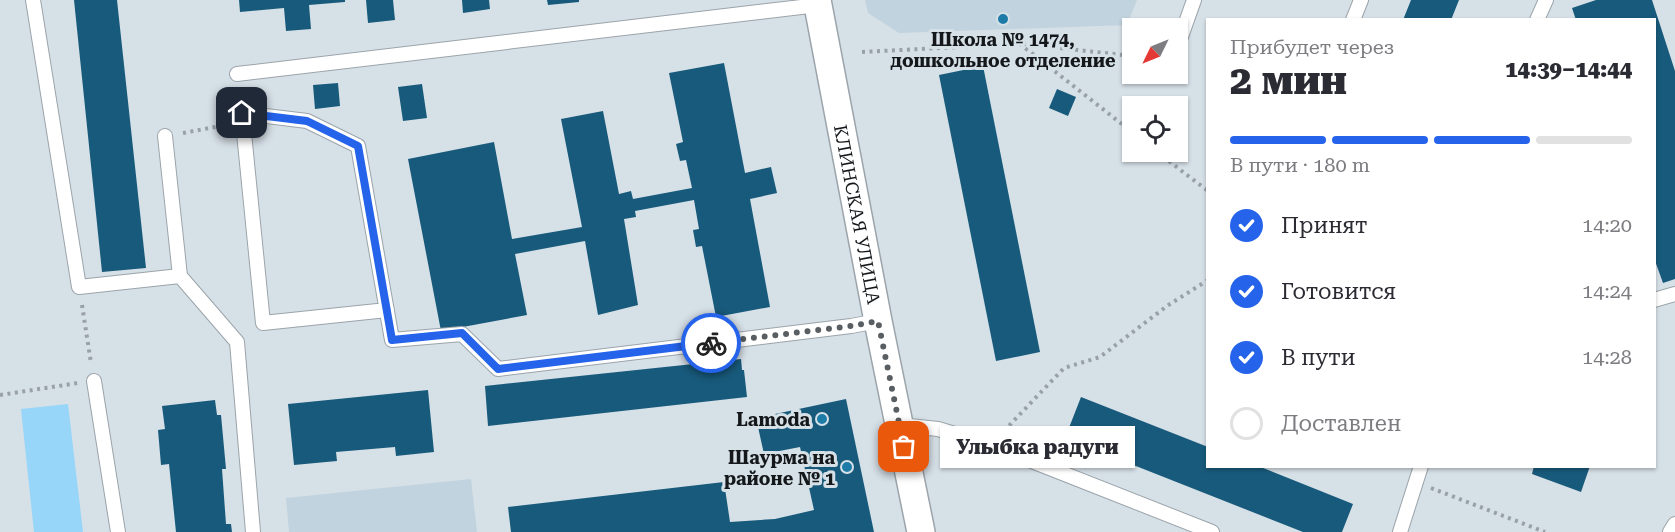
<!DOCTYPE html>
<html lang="ru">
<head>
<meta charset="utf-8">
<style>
  body { margin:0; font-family:"Roboto Serif",serif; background:#f7f7f7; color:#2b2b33; height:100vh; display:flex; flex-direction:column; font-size:22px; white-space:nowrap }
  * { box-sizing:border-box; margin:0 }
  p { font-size:20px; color:#7c7c81 }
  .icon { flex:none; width:33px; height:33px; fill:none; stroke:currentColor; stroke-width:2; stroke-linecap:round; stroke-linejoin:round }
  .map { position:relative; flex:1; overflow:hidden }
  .side { position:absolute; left:1206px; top:18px; width:450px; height:450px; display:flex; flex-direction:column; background:#fff; border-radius:0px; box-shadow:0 2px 4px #0004 }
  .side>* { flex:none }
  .needle { width:39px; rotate:227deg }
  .tools { position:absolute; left:1122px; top:18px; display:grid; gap:12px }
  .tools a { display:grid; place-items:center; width:66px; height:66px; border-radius:0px; background:#fff; box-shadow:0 2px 4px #0004; font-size:30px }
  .pin { position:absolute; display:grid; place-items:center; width:51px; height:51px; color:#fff; margin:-26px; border-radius:12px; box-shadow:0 3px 9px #0006 }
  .courier { position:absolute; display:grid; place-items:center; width:60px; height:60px; margin:-30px; border:4px solid #2563eb; border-radius:50%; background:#fff; color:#222; box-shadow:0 2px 8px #0007 }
  .bubble { position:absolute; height:42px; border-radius:0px; background:#fff; box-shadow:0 2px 4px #0004; font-size:20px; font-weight:800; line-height:42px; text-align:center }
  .headline em { font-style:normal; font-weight:800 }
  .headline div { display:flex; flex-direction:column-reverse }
  .headline { display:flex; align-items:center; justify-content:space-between; height:102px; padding:0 24px }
  h1 { font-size:39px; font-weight:800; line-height:45px }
  .bar { display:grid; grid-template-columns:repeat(4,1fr); gap:9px 6px; align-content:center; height:72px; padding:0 24px }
  .bar i { height:8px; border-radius:4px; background:#e1e1e2 }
  .bar .on { background:#2563eb }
  .bar p { grid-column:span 4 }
  ol { padding:0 24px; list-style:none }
  li { display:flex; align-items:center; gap:18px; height:66px }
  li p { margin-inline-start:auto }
  li .icon { padding:6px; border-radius:50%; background:#2563eb; color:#fff; stroke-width:4 }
  li:last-child { color:#7c7c81 }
  li i { width:33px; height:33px; border:3px solid #e1e1e2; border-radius:50% }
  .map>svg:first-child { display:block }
  .built { fill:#c1d3de }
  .green { fill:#97d5f9 }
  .building { fill:#185a7b }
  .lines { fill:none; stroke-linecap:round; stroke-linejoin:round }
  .lane-casing { stroke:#9ba4aa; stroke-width:16 }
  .street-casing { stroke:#9ba4aa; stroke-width:30 }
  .path { stroke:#99a1a7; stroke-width:4; stroke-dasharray:3 4.5; stroke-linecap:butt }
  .lane { stroke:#fff; stroke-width:14 }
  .street { stroke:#fff; stroke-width:27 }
  .done { stroke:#595e62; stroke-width:6; stroke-dasharray:0 10.8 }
  .route { stroke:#2563eb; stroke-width:8 }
  .poi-dot { fill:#1d7ba8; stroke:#d6e0e7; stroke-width:2 }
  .labels { text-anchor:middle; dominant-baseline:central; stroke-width:6; stroke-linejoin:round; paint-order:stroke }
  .poi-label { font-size:18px; font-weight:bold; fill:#15181b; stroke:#d6e0e7; text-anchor:end }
  .street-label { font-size:18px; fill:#15181b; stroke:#d6e0e7 }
</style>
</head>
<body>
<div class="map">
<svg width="1675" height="532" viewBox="0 0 1675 532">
  <rect width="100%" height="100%" fill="#d6e0e7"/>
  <g class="built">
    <path d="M865,0H1137L1127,25L899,33L868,13Z"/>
    <path d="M471,479L477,532H289L286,498Z"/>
  </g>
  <path class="green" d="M68,404L83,532H34L21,409Z"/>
  <g class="building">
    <path d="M74,0H117L146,268L102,272Z"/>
    <path d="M239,0H345V2L309,5L311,29L286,31L284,8L240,12Z"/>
    <path d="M366,0H393L395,20L368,23Z"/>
    <path d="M462,0H489L490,9L463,13Z"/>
    <path d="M547,0H579V2L548,5Z"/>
    <path d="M1411,0H1459L1451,20H1403Z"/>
    <path d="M1596,0H1652L1675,71V279L1663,283L1654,258V20H1576L1572,8Z"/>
    <path d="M724,63L745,173L771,167L777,193L750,199L770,307L716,317L702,246L696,247L693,230L699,229L694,200L635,211L636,217L624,219L638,305L598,315L585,241L515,254L527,315L441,331L408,159L494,142L512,239L582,227L561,119L603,111L619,194L631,191L633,199L692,188L686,160L680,161L676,144L683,142L669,73Z"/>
    <path d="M983,66L1040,352L996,361L939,75Z"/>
    <path d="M338,83L340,106L315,109L313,85Z"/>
    <path d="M422,84L427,118L403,121L398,87Z"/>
    <path d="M1057,89L1076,97L1068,116L1049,108Z"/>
    <path d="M741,359L742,370H744L747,397L488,426L485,386Z"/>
    <path d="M428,390L434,452L396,456L395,447L336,452L337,461L294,465L288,404Z"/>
    <path d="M1081,397L1208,447V466H1258L1353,504L1342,532H1303L1065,438Z"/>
    <path d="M846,399L874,532H511L508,507L724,482L730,522L775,519L814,510L800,447L764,454L756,418Z"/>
    <path d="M215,400L217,415H221L226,469H222L226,524H231L232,532H176L169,464L161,465L158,430L165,429L162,406Z"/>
    <path d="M1534,466H1590L1581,492L1532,474Z"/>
  </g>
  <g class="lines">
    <g class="lane-casing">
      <g id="lane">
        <path d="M33,0L79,287L180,276L237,342L253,532"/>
        <path d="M1353,20L1361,0"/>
        <path d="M1537,20L1546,0"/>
        <path d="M1178,45L1194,0"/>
        <path d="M237,74L818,5"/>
        <path d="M165,136L180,276"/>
        <path d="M1654,300L1675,294"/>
        <path d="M387,310L263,323L242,113L307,121L358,146L392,340L462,334L498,369L851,326L878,321"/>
        <path d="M94,381L118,532"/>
        <path d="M900,425L938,429L991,445L1212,532"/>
        <path d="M1400,532L1421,466"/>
        <path d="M1670,532L1675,524"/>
      </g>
    </g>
    <g class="street-casing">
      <g id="street">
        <path id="s1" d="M817,0L878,321L921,532"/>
      </g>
    </g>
    <g class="path">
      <path d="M1023,44L1132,56"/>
      <path d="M862,52L1020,44L1132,132"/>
      <path d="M183,133L226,125"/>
      <path d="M1157,152L1208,191"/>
      <path d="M82,305L91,363"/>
      <path d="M0,395L78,383"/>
      <path d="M1004,431L1064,368L1100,357L1167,306L1208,280"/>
      <path d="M1431,488L1545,532"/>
    </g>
    <use href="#lane" class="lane"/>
    <use href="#street" class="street"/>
  </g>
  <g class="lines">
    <path class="done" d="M711,343L851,326L878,321L904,447"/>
    <path class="route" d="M242,113L307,121L358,146L392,340L462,333L498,369L711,343"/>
  </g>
  <g class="poi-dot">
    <circle cx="1003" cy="19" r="6"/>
    <circle cx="822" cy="419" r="6"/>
    <circle cx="847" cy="467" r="6"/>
  </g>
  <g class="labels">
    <g class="poi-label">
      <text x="1003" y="39" text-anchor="middle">Школа № 1474,<tspan x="1003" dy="21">дошкольное отделение</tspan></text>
      <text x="810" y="419">Lamoda</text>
      <text x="835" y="457">Шаурма на<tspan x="835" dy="21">районе № 1</tspan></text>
    </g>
    <g class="street-label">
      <text stroke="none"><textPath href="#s1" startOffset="218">КЛИНСКАЯ УЛИЦА</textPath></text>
    </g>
  </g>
</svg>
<div class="tools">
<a><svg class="needle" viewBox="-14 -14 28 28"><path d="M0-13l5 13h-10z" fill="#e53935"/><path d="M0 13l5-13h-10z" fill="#7c7c81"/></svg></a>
<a><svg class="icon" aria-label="locate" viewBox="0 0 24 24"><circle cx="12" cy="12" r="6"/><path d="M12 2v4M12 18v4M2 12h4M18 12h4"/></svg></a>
</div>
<div class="pin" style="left:904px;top:447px;background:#ea580c"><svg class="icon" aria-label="bag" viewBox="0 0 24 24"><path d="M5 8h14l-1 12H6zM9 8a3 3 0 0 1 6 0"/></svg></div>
<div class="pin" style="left:242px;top:113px;background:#1f2937"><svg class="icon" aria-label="home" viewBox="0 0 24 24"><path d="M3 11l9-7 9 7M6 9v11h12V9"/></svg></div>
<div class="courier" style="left:711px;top:343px"><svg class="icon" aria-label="bike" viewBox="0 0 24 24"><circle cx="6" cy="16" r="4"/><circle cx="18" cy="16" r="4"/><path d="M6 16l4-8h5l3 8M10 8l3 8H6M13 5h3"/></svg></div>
<div class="bubble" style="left:940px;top:426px;width:195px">Улыбка радуги</div>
<section class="side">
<div class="headline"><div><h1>2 мин</h1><p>Прибудет через</p></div><em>14:39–14:44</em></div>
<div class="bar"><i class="on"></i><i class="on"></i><i class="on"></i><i></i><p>В пути · 180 m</p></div>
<ol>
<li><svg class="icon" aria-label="check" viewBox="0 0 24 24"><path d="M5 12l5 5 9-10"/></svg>Принят<p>14:20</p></li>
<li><svg class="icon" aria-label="check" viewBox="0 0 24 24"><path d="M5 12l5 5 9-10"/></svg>Готовится<p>14:24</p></li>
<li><svg class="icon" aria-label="check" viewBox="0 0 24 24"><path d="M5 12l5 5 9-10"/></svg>В пути<p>14:28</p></li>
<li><i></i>Доставлен</li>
</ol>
</section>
</div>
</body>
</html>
